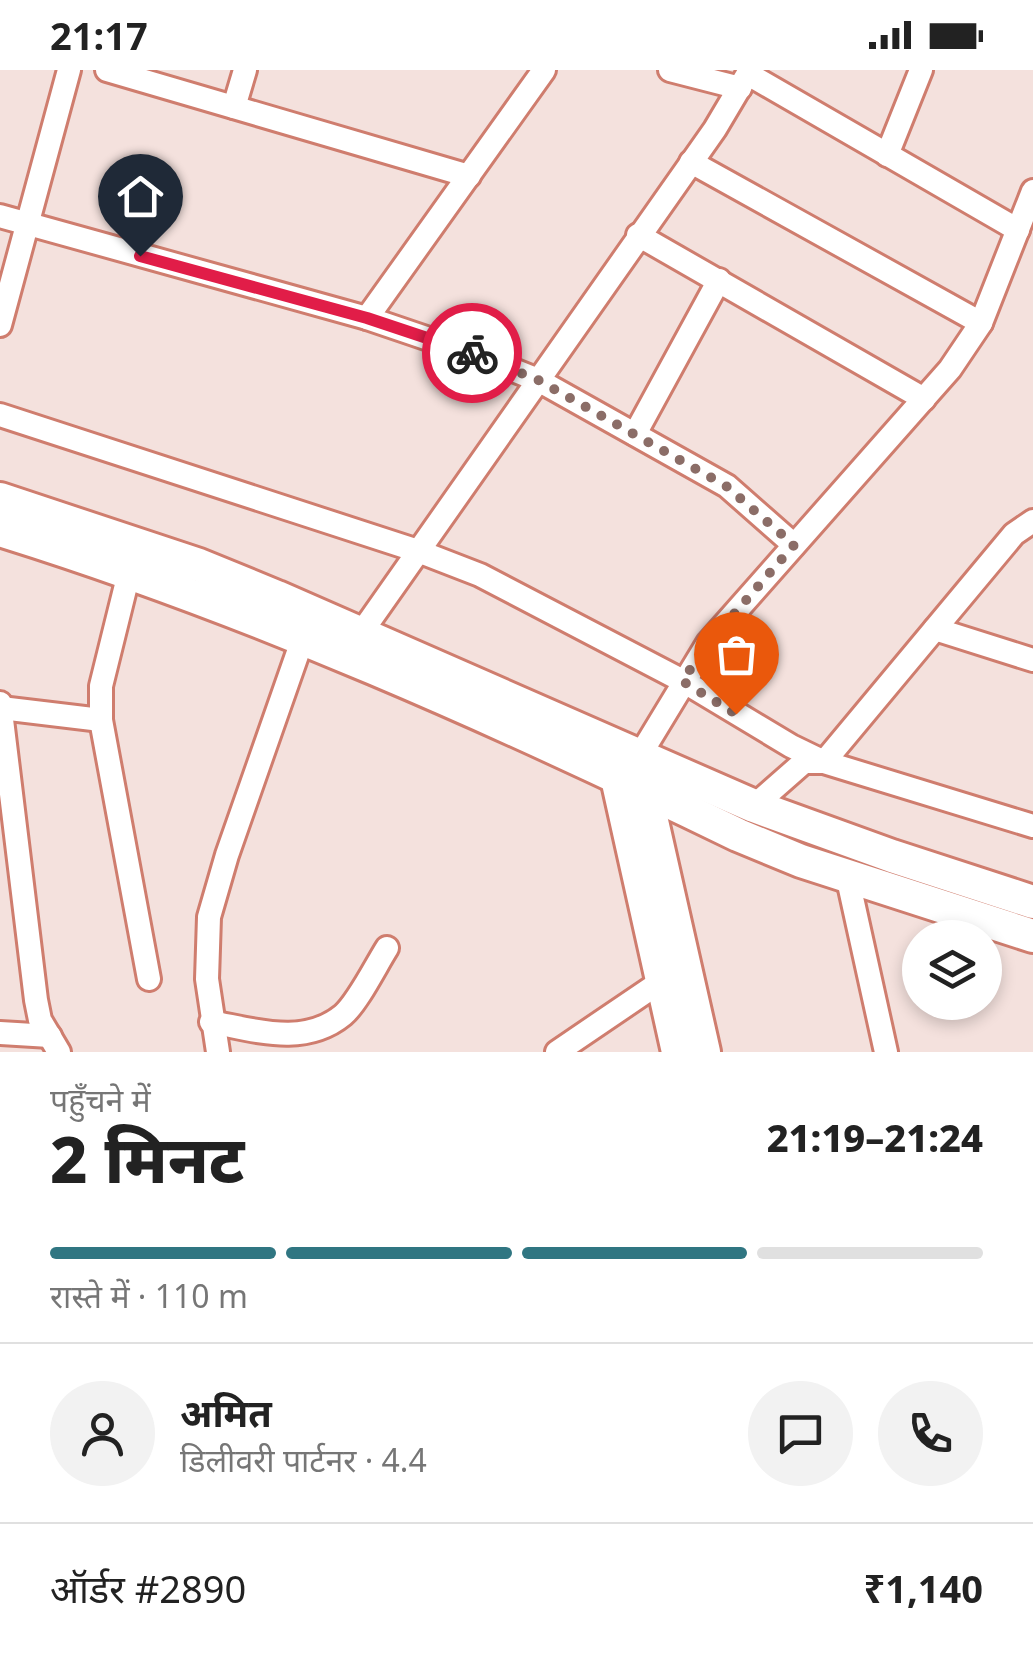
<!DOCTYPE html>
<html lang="hi">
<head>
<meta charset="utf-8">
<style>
  body { margin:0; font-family:"Noto Sans","Noto Sans Devanagari",sans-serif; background:#f2f2f2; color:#222; height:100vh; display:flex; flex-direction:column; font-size:38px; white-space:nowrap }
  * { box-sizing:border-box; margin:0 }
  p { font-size:32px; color:#767676 }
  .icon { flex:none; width:55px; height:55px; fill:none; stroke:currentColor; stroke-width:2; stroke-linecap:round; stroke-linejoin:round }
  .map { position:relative; height:982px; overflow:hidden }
  .drawer { display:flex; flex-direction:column; background:#fff; flex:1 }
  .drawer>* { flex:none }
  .buttons { position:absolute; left:902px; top:850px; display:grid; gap:20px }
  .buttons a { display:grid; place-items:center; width:100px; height:100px; border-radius:50%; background:#fff; box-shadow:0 5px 15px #0003; font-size:50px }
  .pin { position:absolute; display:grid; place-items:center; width:85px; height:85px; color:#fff; margin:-102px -42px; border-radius:50% 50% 50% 0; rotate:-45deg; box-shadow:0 0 10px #0007 }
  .pin .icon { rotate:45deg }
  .courier { position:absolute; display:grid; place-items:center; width:100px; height:100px; margin:-50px; border:8px solid #e11d48; border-radius:50%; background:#fff; color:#222; box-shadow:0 2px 12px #0007 }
  .head em { font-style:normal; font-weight:800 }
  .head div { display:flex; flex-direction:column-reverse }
  .head { display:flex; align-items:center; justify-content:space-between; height:170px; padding:0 50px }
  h1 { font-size:65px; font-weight:800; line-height:75px }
  .bar { display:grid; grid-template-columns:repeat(4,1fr); gap:15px 10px; align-content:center; height:120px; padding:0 50px }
  .bar i { height:12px; border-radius:8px; background:#e0e0e0 }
  .bar .on { background:#307682 }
  .bar p { grid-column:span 4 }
  .line { display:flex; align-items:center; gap:25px; padding:0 50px; border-top:2px solid #e0e0e0 }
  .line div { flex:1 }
  .round { display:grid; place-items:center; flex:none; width:105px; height:105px; border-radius:52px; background:#f2f2f2 }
  .status { display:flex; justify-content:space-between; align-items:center; height:70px; padding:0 50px; background:#fff; direction:ltr }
  .status svg { height:28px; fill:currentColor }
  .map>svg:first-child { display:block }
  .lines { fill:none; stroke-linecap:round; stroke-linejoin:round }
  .street-casing { stroke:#cf7d6e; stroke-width:28 }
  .secondary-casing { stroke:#cf7d6e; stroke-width:38 }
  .street { stroke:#fff; stroke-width:22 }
  .secondary { stroke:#fff; stroke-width:32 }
  .done { stroke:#8b6d67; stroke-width:10; stroke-dasharray:0 18 }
  .route { stroke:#e11d48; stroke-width:12 }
</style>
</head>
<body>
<div class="status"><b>21:17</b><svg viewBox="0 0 49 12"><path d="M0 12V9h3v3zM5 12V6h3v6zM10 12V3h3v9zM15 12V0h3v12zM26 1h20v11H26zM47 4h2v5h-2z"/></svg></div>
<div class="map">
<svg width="1033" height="982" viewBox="0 0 1033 982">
  <rect width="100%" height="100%" fill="#f4e1dd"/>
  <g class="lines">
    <g class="street-casing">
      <g id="street">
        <path d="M107,0L469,106"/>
        <path d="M670,0L740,18"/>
        <path d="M748,4L1018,160"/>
        <path d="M234,37L245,0"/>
        <path d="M887,85L921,0"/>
        <path d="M691,92L981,253"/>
        <path d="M0,146L367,248L476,285L538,310L727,416L794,475"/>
        <path d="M638,165L924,329"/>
        <path d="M367,248L544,0"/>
        <path d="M0,255L69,0"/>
        <path d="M0,345L418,481L480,505L683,611L791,676L824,692L1033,756"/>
        <path d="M635,364L719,210"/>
        <path d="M129,503L101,616V650L149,909"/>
        <path d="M935,559L1033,590"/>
        <path d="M361,563L715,59L750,0"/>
        <path d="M0,633L36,930L40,950L59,982"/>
        <path d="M1,638L101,650"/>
        <path d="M634,695L708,573L950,299L981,253L1033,121"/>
        <path d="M754,736L804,692H824L1014,464L1033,451"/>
        <path d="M847,805L886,982"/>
        <path d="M211,952C255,960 304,977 343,945C358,932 375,897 387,878"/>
        <path d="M0,963L50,966"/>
        <path d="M218,982L207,909L209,847L227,785L303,568"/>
        <path d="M557,982L672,904"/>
      </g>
    </g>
    <g class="secondary-casing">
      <g id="secondary">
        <path d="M0,429L199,495L277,527L754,736L892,786L1033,832"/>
        <path d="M0,460C254,539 499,649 738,765L801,791L1033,866"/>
        <path d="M617,708L678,982"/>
        <path d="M645,720L704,982"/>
      </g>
    </g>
    <use href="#street" class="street"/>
    <use href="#secondary" class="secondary"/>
  </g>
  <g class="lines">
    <path class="done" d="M472,283L538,310L726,416L794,475L708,574L682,611L736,644"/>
    <path class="route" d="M140,186L367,248L472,283"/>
  </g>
</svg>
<div class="buttons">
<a><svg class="icon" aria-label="layers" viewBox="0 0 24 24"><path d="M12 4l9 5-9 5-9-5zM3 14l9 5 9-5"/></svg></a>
</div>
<div class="pin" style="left:736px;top:644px;background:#ea580c"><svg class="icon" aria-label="bag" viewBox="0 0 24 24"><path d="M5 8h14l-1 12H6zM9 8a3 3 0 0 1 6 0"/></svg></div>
<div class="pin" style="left:140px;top:186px;background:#1f2937"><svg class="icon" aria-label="home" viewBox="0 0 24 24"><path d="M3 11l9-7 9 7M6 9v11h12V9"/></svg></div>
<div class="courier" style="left:472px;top:283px"><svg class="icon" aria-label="bike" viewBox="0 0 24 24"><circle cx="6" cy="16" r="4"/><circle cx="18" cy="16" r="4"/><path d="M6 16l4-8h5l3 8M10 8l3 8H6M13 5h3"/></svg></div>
</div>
<section class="drawer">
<div class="head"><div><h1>2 मिनट</h1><p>पहुँचने में</p></div><em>21:19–21:24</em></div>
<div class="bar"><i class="on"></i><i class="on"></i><i class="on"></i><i></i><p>रास्ते में · 110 m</p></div>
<div class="line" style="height:180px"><a class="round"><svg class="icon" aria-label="person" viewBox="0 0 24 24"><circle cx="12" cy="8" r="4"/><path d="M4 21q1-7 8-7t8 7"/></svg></a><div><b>अमित</b><p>डिलीवरी पार्टनर · 4.4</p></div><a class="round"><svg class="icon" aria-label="chat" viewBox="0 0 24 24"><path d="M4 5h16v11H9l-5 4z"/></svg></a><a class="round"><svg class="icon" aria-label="phone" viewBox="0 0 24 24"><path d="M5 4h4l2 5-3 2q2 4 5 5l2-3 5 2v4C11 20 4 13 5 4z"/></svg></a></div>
<div class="line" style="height:130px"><div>ऑर्डर #2890</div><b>₹1,140</b></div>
</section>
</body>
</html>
